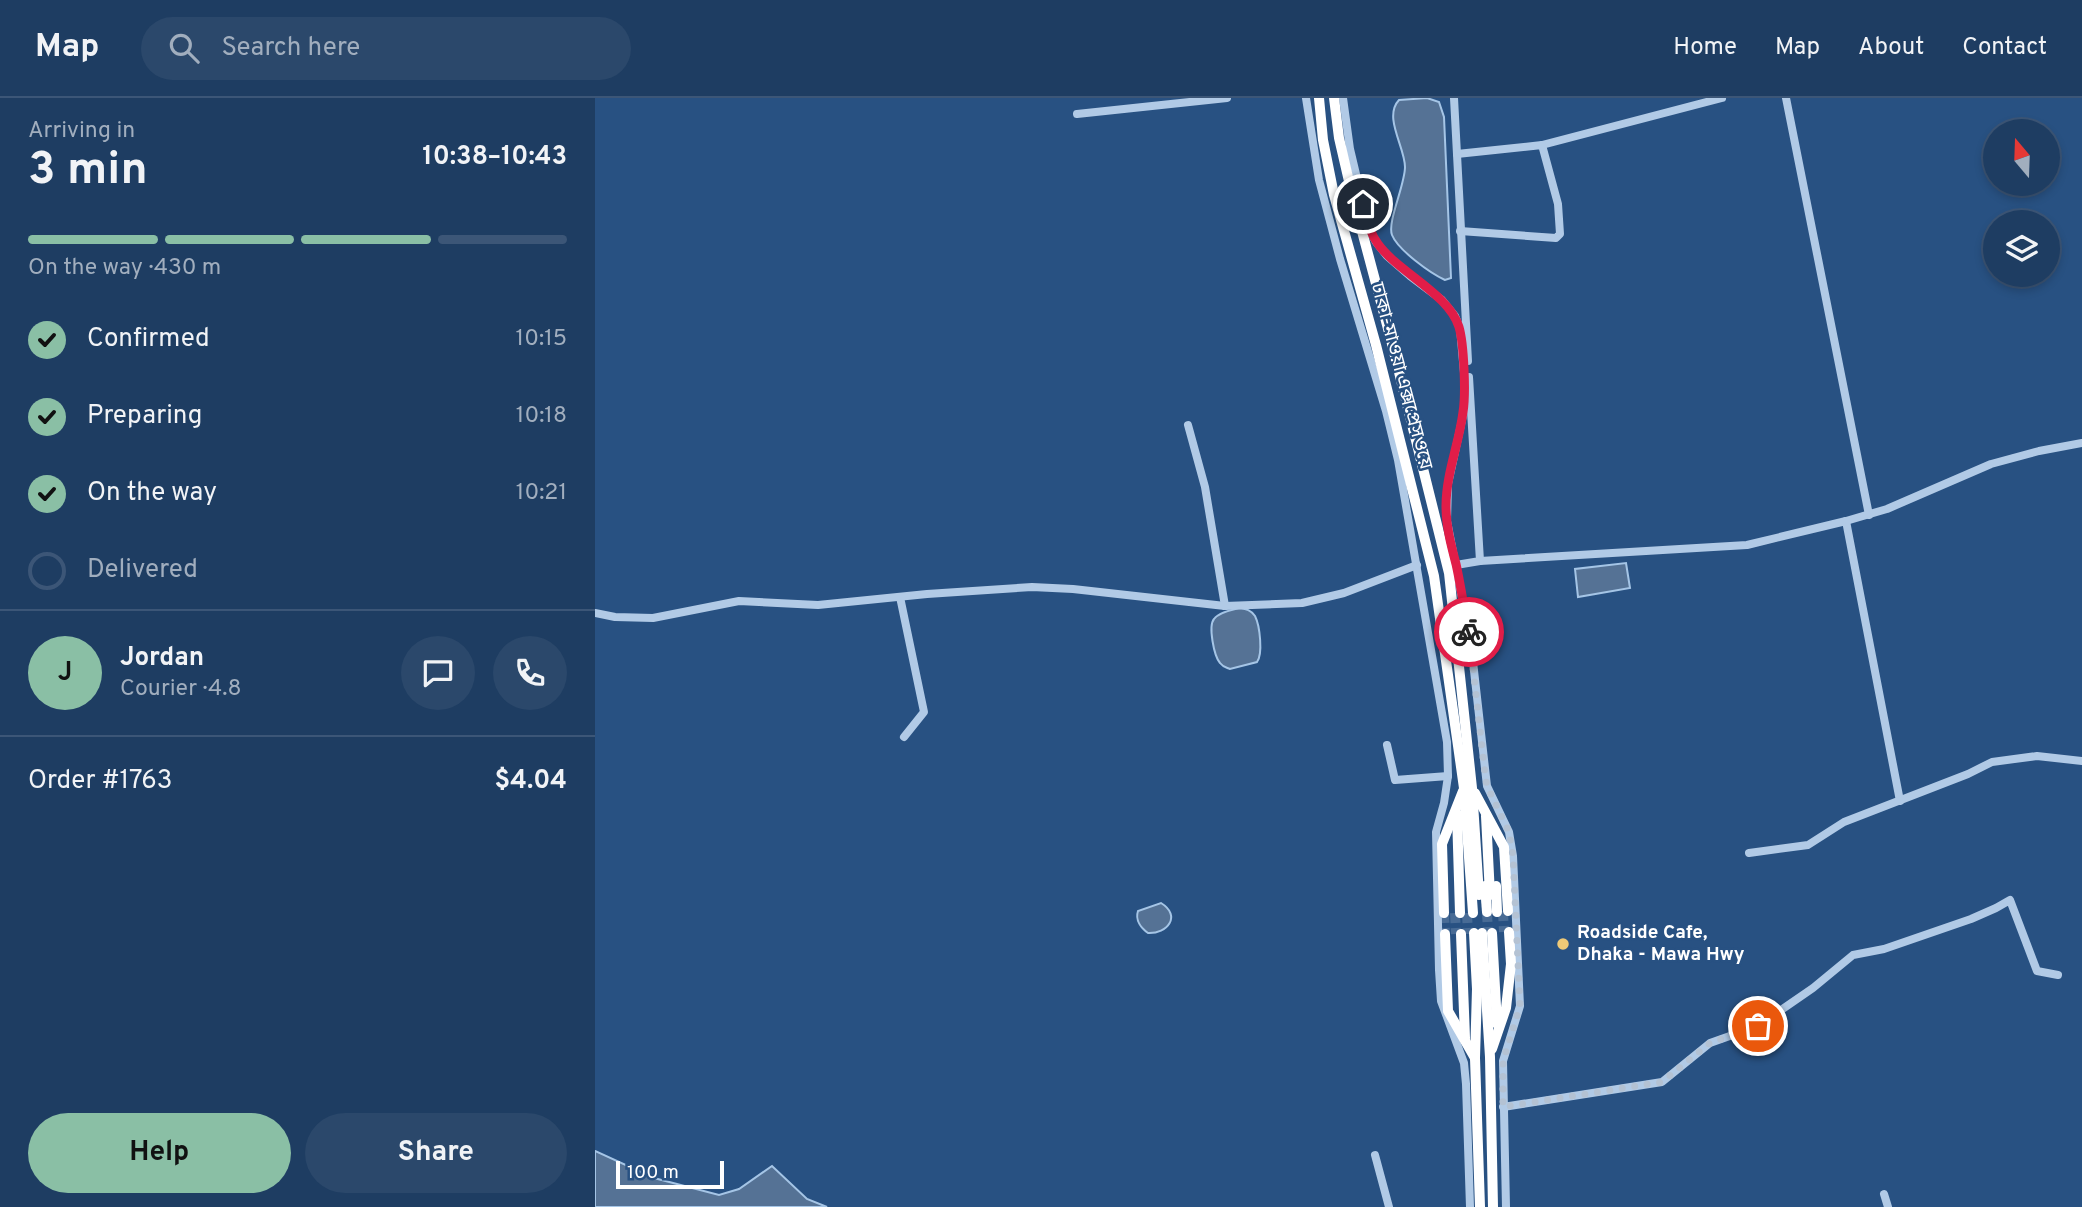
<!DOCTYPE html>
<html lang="en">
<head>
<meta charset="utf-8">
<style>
  body { margin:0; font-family:Overpass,"Noto Sans Bengali",sans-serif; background:#2b486b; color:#f1f3f6; height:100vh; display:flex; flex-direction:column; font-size:26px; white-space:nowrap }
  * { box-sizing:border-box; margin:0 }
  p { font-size:23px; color:#a1aebe }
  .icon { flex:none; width:38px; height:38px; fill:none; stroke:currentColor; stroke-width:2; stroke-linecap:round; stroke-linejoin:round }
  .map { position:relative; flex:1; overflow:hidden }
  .drawer { display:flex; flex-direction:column; background:#1e3d62; width:595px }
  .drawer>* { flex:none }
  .needle { width:46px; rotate:341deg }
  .controls { position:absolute; left:1388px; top:21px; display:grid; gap:14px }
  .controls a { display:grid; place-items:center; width:77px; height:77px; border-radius:50%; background:#1e3d62; box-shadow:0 4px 10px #0003,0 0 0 2px #3c5677; font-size:35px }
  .scale { position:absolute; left:21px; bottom:18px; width:108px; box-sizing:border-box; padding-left:7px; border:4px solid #fff; border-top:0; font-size:19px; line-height:24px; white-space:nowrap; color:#fff; -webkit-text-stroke:5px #285182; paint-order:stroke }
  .pin { position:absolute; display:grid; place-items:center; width:60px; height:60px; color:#fff; margin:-30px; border:4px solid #fff; border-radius:50%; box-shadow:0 2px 7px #0007 }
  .courier { position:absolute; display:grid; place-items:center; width:70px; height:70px; margin:-35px; border:5px solid #e11d48; border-radius:50%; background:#fff; color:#222; box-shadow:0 2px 9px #0007 }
  .overview em { font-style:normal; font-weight:700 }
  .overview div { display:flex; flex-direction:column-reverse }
  .overview { display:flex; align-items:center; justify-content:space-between; height:119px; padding:0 28px }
  h1 { font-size:46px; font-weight:700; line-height:52px }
  .bar { display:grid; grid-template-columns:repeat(4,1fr); gap:10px 7px; align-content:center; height:84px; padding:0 28px }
  .bar i { height:9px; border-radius:5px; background:#3c5677 }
  .bar .on { background:#8abfa5 }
  .bar p { grid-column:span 4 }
  .line { display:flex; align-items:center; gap:18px; padding:0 28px; border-top:2px solid #3c5677 }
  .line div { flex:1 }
  .round { display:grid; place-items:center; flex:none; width:74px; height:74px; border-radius:37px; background:#2b486b }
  ol { padding:0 28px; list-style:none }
  li { display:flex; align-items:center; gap:21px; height:77px }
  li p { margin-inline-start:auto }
  li .icon { padding:7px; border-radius:50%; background:#8abfa5; color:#111; stroke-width:4 }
  li:last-child { color:#a1aebe }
  li i { width:38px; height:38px; border:4px solid #3c5677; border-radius:50% }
  .primary-button { display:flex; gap:14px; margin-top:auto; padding:14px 28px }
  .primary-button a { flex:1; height:80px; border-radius:42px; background:#8abfa5; color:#111; font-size:28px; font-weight:700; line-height:80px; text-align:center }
  .primary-button a+a { background:#2b486b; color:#f1f3f6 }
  header { display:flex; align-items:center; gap:42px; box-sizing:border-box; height:98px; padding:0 35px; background:#1e3d62; border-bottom:2px solid #3c5677 }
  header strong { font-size:33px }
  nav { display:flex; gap:38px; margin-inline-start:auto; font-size:24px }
  .search { width:490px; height:63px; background:#2b486b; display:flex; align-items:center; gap:18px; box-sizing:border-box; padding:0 24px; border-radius:38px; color:#a1aebe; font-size:26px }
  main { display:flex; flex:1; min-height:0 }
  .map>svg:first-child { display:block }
  .water { fill:#557295; stroke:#a5c5e6; stroke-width:2 }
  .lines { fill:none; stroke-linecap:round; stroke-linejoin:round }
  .highway-tunnel { stroke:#486b95; stroke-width:10; stroke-dasharray:10 5; stroke-linecap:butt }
  .minor { stroke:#b1cae6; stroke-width:8 }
  .highway { stroke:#fff; stroke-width:10 }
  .done { stroke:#b4c2d3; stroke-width:7; stroke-dasharray:0 12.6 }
  .route { stroke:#e11d48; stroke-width:9 }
  .poi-dot { fill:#eec977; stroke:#285182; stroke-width:2.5 }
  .labels { text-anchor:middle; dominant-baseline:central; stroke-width:5; stroke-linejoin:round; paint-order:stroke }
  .street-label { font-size:19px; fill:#fff; stroke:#285182 }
  .poi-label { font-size:19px; font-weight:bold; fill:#fff; stroke:#285182; text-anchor:start }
</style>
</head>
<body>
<header>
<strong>Map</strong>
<div class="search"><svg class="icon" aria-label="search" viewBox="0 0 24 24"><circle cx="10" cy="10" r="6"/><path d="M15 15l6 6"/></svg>Search here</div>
<nav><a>Home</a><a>Map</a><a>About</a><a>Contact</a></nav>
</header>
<main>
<section class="drawer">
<div class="overview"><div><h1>3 min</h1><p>Arriving in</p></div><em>10:38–10:43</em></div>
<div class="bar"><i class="on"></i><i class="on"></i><i class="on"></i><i></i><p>On the way · 430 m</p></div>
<ol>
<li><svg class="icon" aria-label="check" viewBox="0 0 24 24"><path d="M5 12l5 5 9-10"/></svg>Confirmed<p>10:15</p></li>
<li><svg class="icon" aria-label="check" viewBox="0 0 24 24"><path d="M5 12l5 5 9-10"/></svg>Preparing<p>10:18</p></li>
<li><svg class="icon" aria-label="check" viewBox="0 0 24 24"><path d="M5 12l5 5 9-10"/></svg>On the way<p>10:21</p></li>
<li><i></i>Delivered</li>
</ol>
<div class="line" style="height:126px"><b class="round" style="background:#8abfa5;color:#111">J</b><div><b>Jordan</b><p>Courier · 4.8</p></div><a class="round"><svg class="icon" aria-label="chat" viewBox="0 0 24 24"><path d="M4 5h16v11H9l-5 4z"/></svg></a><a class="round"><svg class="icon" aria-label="phone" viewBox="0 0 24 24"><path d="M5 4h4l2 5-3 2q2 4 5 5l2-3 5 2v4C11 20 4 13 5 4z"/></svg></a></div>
<div class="line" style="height:91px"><div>Order #1763</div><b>$4.04</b></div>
<div class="primary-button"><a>Help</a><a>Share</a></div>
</section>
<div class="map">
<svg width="1487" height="1109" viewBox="0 0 1487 1109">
  <rect width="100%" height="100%" fill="#285182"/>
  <g class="water">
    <path d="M832,0L844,4L849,19L856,180L850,182C835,175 803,152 797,137C792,124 810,87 810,69C810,49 788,19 804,2Z"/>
    <path d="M1031,465L1035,490L983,499L980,471Z"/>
    <path d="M645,510C651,511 656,512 660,518C665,528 668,556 662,564L635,571C630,569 628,569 625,565C619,558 613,528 619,521C624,514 637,512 645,510Z"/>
    <path d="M566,805C587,818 572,836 553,835C546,830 540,822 543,813Z"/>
    <path d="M0,1053L59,1080L124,1097L144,1091L177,1068L212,1101L232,1109H0Z"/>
  </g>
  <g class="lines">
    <g class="highway-tunnel">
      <path d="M908,813L909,834"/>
      <path d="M892,814L893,835"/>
      <path d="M849,815L850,836"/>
      <path d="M860,815L861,836"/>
      <path d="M872,815L873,836"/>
    </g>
    <g class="minor">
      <path d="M711,0L724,82L745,161L791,313L803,362L852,644L853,678L849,705L841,734L844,872L846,903L869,965L871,986L875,1109"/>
      <path d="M748,0L755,51L774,131L781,144L792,158L815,178L847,202L860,218L865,230L869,275V313L853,386L852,423L876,546L892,688L914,734L918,758L925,908L908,963L911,1109"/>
      <path d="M859,0L873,263"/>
      <path d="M1191,0L1274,417"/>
      <path d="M482,16L632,0"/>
      <path d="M947,47L1127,0"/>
      <path d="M862,56L947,47L963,106L965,136L961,140L865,133"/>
      <path d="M593,327L610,389L630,508"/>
      <path d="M1251,423L1305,703"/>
      <path d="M885,463L1152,447L1251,423L1292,411L1396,366L1444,353L1487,345"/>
      <path d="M861,467L885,463L874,279"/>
      <path d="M305,499L329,614L309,639"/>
      <path d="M0,515L20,519L58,520L144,503L223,507L332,496L437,489L478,491L630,508L707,505L749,495L822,467"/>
      <path d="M792,647L800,682L853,678"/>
      <path d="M1154,755L1213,747L1249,724L1373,676L1397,664L1442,658L1487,663"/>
      <path d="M908,1009L1067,984L1115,945L1163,928L1218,890L1258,857L1289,851L1376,821L1401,810L1415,802L1442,873L1463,877"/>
      <path d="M780,1057L794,1109"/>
      <path d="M1289,1096L1293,1109"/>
    </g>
    <g class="highway">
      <path d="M724,0L728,42L739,97L781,247L839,478L869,690L878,815"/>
      <path d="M739,0L744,40L756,92L796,242L854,475L877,690L884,797"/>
      <path d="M880,695L909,749L913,813"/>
      <path d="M862,716L865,815"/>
      <path d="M891,718L895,797"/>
      <path d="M890,788L892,814"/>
      <path d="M901,788L902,814"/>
      <path d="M849,815L847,746L868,693"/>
      <path d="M879,835L882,891L880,960L885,1109"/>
      <path d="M887,835L895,959L898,1109"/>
      <path d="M897,835L902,926"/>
      <path d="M850,836L853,913L880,960"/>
      <path d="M866,836L870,940"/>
      <path d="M897,951L911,910L916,866L914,834"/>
    </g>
  </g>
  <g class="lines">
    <path class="done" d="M874,534L890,676L892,688L914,734L918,758L925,908L908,963V1009L1067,984L1115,945L1163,928"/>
    <path class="route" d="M768,106C772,120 774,134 783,146C804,175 854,196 864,229C869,246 871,296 868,314C864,346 851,376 851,408C851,428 856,447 861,466C866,488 869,512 874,534"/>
  </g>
  <circle class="poi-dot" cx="968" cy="846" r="7"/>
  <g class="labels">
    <g class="street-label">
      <text transform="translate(806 278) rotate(75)">ঢাকা-মাওয়া এক্সপ্রেসওয়ে</text>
    </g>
    <g class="poi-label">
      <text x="982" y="835">Roadside Cafe,<tspan x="982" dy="22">Dhaka - Mawa Hwy</tspan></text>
    </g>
  </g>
</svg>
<div class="controls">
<a><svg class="needle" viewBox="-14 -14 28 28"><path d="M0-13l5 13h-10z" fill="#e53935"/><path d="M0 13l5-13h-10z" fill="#a1aebe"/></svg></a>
<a><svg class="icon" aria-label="layers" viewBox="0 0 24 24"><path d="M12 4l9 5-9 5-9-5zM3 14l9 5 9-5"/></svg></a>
</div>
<div class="scale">100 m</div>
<div class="pin" style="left:1163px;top:928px;background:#ea580c"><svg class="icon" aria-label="bag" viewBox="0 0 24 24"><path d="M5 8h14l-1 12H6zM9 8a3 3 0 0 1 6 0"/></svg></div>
<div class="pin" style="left:768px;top:106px;background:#1f2937"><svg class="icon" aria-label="home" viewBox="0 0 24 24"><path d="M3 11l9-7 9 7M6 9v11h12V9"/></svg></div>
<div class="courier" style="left:874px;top:534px"><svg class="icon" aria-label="bike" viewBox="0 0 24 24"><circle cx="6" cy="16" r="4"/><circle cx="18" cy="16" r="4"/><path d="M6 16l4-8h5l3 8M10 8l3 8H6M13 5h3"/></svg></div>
</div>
</main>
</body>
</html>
